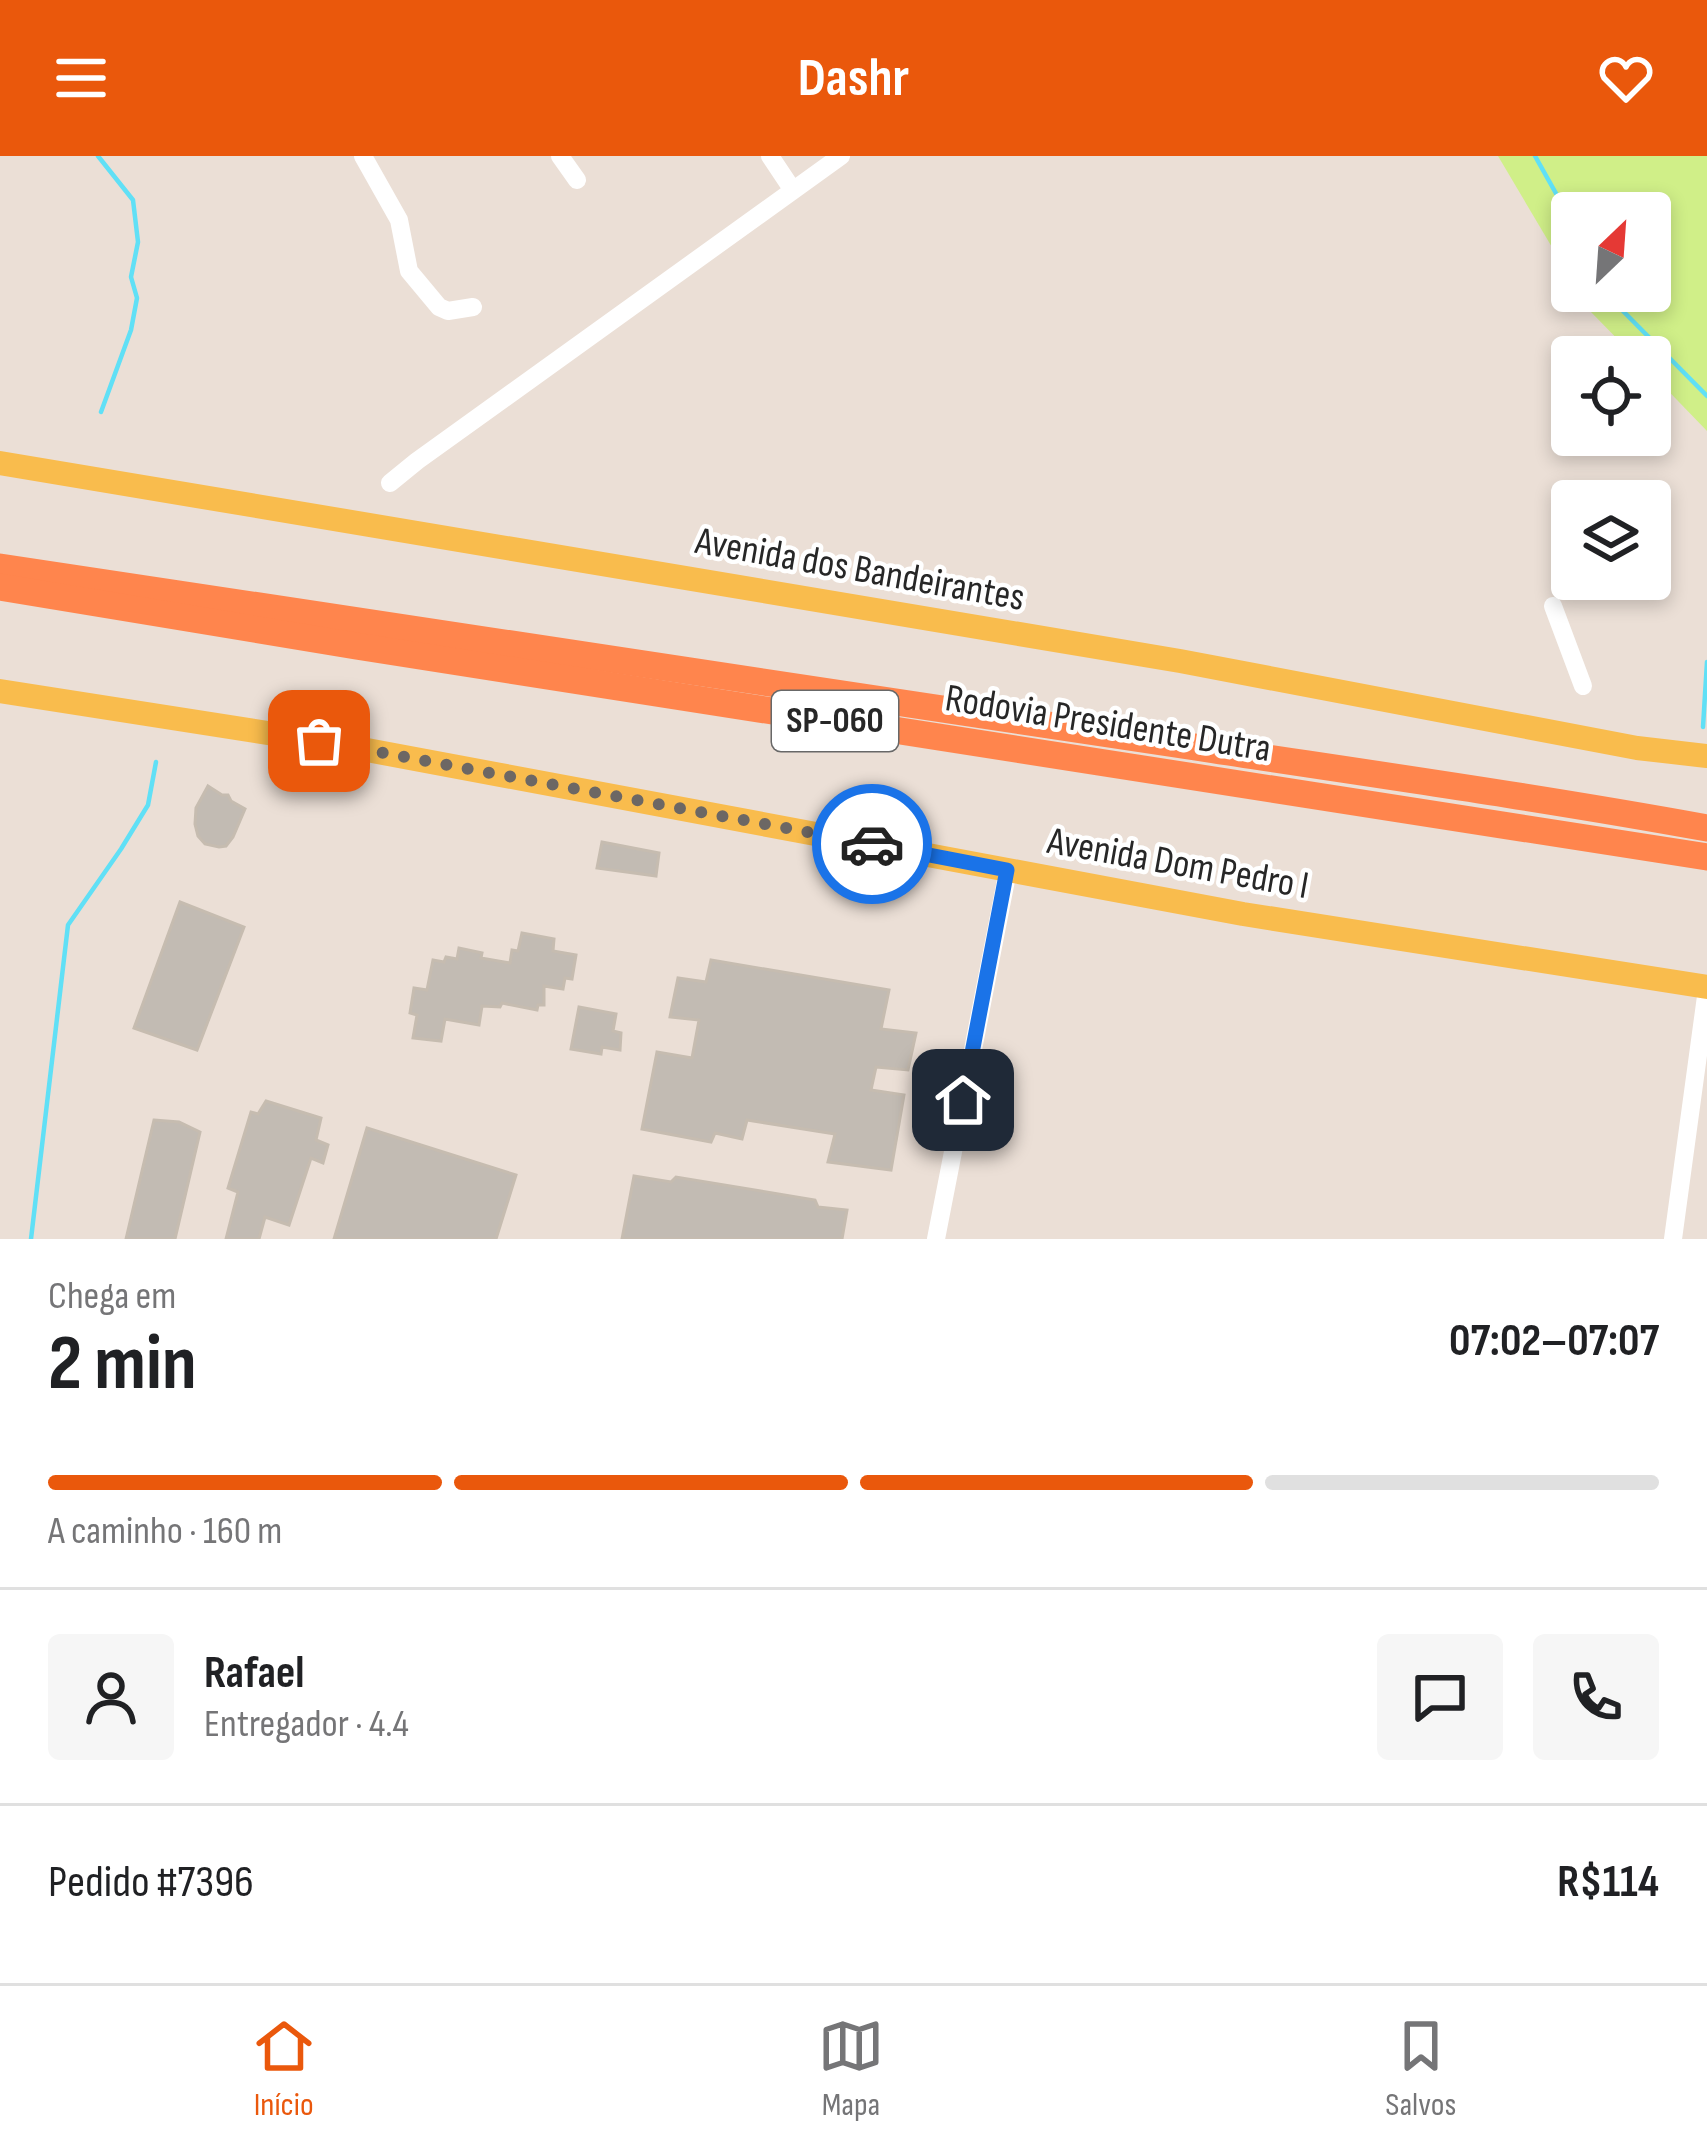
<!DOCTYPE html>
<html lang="pt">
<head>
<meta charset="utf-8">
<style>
  body { margin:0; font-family:"Sofia Sans Condensed",sans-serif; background:#f6f6f6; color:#202124; height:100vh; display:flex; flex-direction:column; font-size:45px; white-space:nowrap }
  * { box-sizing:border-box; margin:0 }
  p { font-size:39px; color:#757577 }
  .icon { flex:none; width:66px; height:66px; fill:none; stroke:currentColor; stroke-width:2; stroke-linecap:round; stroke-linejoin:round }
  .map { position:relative; height:1083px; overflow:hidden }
  .drawer { display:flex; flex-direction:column; background:#fff; flex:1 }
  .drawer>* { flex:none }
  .needle { width:78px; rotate:25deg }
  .fabs { position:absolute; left:1551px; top:36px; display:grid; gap:24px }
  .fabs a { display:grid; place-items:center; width:120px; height:120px; border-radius:12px; background:#fff; box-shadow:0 6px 18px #0003; font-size:60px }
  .pin { position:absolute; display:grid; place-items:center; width:102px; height:102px; color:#fff; margin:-51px; border-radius:24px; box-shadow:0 6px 18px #0006 }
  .courier { position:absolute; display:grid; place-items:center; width:120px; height:120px; margin:-60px; border:9px solid #1a73e8; border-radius:50%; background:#fff; color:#222; box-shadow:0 3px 15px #0007 }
  .head em { font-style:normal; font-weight:700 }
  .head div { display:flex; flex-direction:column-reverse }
  .head { display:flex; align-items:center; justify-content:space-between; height:204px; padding:0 48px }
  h1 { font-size:78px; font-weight:700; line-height:90px }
  .bar { display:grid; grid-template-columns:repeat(4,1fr); gap:18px 12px; align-content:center; height:144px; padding:0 48px }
  .bar i { height:15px; border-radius:9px; background:#e0e0e0 }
  .bar .current { background:#ea580c }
  .bar p { grid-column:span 4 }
  .line { display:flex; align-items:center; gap:30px; padding:0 48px; border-top:3px solid #e0e0e0 }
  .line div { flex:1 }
  .round { display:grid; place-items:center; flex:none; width:126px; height:126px; border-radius:12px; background:#f6f6f6 }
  header { display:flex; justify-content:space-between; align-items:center; height:156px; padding:0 48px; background:#ea580c; color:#fff; font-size:54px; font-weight:700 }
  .tabs { display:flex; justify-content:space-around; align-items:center; height:168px; border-top:3px solid #e0e0e0; background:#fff; font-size:33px; color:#757577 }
  .tabs a { display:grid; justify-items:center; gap:6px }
  .tabs .current { color:#ea580c }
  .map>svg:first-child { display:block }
  .pitch { fill:#d0ef88 }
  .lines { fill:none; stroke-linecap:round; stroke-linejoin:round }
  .stream { stroke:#60e0f6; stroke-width:4.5 }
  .building { fill:#c2bbb3; stroke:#c6bcb0; stroke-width:3 }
  .minor { stroke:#fff; stroke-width:18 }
  .major { stroke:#f9bc4d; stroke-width:24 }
  .highway { stroke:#ff854d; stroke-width:27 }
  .done { stroke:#6c6764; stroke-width:12; stroke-dasharray:0 21.6 }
  .route { stroke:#1a73e8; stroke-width:15 }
  .labels { text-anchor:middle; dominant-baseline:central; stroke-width:9; stroke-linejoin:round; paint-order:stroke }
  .shield { fill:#fff; stroke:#686868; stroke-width:3 }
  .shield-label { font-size:36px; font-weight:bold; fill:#272727 }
  .street-label { font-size:39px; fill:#272727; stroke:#fff }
</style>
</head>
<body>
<header><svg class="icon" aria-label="menu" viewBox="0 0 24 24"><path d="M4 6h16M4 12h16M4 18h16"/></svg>Dashr<svg class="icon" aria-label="heart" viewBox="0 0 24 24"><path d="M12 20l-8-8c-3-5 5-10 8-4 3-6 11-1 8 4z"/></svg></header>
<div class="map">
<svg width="1707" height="1083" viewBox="0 0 1707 1083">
  <rect width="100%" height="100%" fill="#ebdfd6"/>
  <path class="pitch" d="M1498,0H1707V275L1650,216V201H1635L1590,155L1578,135H1650V57H1572V125Z"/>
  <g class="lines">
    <g class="stream">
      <path d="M98,0L133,44L138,86L131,121L137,142L131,174L101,256"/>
      <path d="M1535,0L1572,66"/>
      <path d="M1612,135L1622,154L1707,240"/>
      <path d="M1703,571L1707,506"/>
      <path d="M31,1083L68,769L121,693L148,649L156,606"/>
    </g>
  </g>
  <g class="building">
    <path d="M208,630L222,639H228L231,645L245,653L233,681L226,690L219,691L205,688L198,680L195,668L196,652Z"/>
    <path d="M602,686L659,697L656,720L597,712Z"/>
    <path d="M180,746L244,771L197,894L134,872Z"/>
    <path d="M522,777L554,783L553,795L576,799L572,823L565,822L563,833L544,830V849H538L537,854L502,847L500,851L482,850L479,869L445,863L441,885L413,882L417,859L410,857L414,832L427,834L433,804L444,806L446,801L457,803L459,792L482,797L481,802L510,807L512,794L518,795Z"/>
    <path d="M711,804L889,834L881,873L916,877L908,914L876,911L871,934L904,939L891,1014L828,1006L835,978L747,964L742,983L715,977L711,986L642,973L657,896L692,902L699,864L670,861L678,822L706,826Z"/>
    <path d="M579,851L616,858L613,875L621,877L620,894L602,891L601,898L571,893Z"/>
    <path d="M266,945L321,962L316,984L328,989L323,1007L311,1002L289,1069L265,1061L259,1083H226L238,1036L228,1032L251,956L258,958Z"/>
    <path d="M154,964L179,966L200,976L175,1083H126Z"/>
    <path d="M367,972L516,1019L496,1083H334Z"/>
    <path d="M634,1020L671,1026L676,1021L815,1044L818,1051L847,1054L842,1083H622Z"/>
  </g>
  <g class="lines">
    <g class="minor">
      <path d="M363,0L399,64L409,115L439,151L448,155L473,151"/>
      <path d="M560,0L577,24"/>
      <path d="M770,0L792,33"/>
      <path d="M390,327L417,305L841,0"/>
      <path d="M1553,450L1583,530"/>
      <path d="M936,1083L1008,714"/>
      <path d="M1673,1083L1707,833"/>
    </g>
    <g class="major">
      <path d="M0,307L1180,505L1637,592L1707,600"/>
      <path d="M0,535L319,585L1243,758L1707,831"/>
    </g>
    <g class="highway">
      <path d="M0,411C398,474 797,530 1195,591C1366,617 1537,641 1707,672"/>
      <path d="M0,431L356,490L1707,701"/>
    </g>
  </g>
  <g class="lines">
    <path class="done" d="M319,585L872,688"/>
    <path class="route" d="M872,688L1007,714L963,944"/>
  </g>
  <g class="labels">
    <rect class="shield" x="772" y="535" width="126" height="60" rx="9"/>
    <g class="shield-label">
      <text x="835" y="565">SP-060</text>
    </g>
    <g class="street-label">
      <text transform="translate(860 414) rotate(10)">Avenida dos Bandeirantes</text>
      <text transform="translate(1108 568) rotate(9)">Rodovia Presidente Dutra</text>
      <text transform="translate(1178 708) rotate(10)">Avenida Dom Pedro I</text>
    </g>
  </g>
</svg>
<div class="fabs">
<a><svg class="needle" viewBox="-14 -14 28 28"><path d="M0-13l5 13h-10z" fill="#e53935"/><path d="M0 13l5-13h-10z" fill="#757577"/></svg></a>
<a><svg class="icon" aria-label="locate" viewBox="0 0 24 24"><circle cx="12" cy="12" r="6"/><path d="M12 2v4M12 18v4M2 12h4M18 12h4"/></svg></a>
<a><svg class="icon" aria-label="layers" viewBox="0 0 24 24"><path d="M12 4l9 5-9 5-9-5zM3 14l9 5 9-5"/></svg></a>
</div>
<div class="pin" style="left:319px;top:585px;background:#ea580c"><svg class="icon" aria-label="bag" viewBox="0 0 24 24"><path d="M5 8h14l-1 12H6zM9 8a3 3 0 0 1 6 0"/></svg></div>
<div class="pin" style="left:963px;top:944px;background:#1f2937"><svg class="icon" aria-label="home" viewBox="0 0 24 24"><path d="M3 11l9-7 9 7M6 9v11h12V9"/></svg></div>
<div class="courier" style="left:872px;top:688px"><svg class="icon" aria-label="car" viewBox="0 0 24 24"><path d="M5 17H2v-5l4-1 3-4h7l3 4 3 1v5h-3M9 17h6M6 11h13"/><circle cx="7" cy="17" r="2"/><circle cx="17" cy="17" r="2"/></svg></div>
</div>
<section class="drawer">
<div class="head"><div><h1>2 min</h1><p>Chega em</p></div><em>07:02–07:07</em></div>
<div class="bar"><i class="current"></i><i class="current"></i><i class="current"></i><i></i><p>A caminho · 160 m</p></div>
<div class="line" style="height:216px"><a class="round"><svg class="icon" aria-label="person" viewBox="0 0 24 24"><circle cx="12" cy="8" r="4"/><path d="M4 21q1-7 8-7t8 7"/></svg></a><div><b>Rafael</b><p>Entregador · 4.4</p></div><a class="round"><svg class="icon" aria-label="chat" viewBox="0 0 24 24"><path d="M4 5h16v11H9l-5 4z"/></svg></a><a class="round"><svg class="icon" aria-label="phone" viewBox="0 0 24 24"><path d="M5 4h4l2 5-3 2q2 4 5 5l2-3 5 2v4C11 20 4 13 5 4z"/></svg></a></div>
<div class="line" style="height:156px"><div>Pedido #7396</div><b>R$114</b></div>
</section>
<nav class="tabs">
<a class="current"><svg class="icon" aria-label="home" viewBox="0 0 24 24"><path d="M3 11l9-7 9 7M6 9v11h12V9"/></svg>Início</a>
<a><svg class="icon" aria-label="map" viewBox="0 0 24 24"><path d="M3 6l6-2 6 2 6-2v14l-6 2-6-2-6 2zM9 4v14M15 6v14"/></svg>Mapa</a>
<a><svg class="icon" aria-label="saved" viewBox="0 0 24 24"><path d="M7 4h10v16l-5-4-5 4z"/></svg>Salvos</a>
</nav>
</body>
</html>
